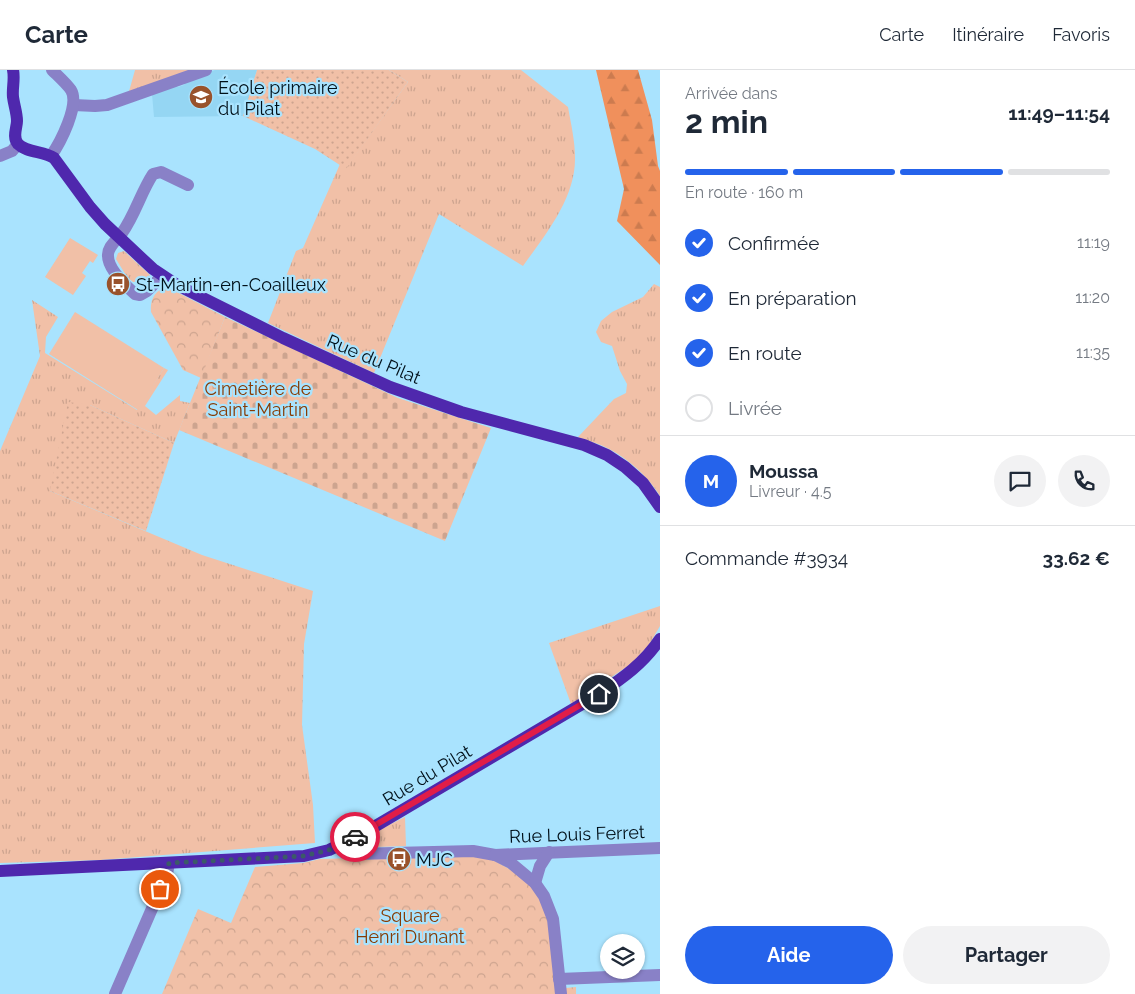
<!DOCTYPE html>
<html lang="fr">
<head>
<meta charset="utf-8">
<style>
  body { margin:0; font-family:Raleway,sans-serif; background:#f2f2f3; color:#1f2937; height:100vh; display:flex; flex-direction:column; font-size:19px; white-space:nowrap }
  * { box-sizing:border-box; margin:0 }
  p { font-size:16px; color:#747a83 }
  .icon { flex:none; width:28px; height:28px; fill:none; stroke:currentColor; stroke-width:2; stroke-linecap:round; stroke-linejoin:round }
  .map { position:relative; flex:1; overflow:hidden }
  .side { display:flex; flex-direction:column; background:#fff; width:475px }
  .side>* { flex:none }
  .buttons { position:absolute; left:600px; top:864px; display:grid; gap:10px }
  .buttons a { display:grid; place-items:center; width:45px; height:45px; border-radius:50%; background:#fff; box-shadow:0 1px 4px #0004; font-size:25px }
  .pin { position:absolute; display:grid; place-items:center; width:42px; height:42px; color:#fff; margin:-21px; border:2px solid #fff; border-radius:50%; box-shadow:0 1px 5px #0007 }
  .courier { position:absolute; display:grid; place-items:center; width:50px; height:50px; margin:-25px; border:4px solid #e11d48; border-radius:50%; background:#fff; color:#222; box-shadow:0 1px 6px #0007 }
  .headline em { font-style:normal; font-weight:700 }
  .headline div { display:flex; flex-direction:column-reverse }
  .headline { display:flex; align-items:center; justify-content:space-between; height:85px; padding:0 25px }
  h1 { font-size:32px; font-weight:700; line-height:38px }
  .bar { display:grid; grid-template-columns:repeat(4,1fr); gap:8px 5px; align-content:center; height:60px; padding:0 25px }
  .bar i { height:6px; border-radius:4px; background:#e0e1e3 }
  .bar .active { background:#2563eb }
  .bar p { grid-column:span 4 }
  .line { display:flex; align-items:center; gap:12px; padding:0 25px; border-top:1px solid #e0e1e3 }
  .line div { flex:1 }
  .round { display:grid; place-items:center; flex:none; width:52px; height:52px; border-radius:26px; background:#f2f2f3 }
  ol { padding:0 25px; list-style:none }
  li { display:flex; align-items:center; gap:15px; height:55px }
  li p { margin-inline-start:auto }
  li .icon { padding:5px; border-radius:50%; background:#2563eb; color:#fff; stroke-width:4 }
  li:last-child { color:#747a83 }
  li i { width:28px; height:28px; border:2px solid #e0e1e3; border-radius:50% }
  .action { display:flex; gap:10px; margin-top:auto; padding:10px 25px }
  .action a { flex:1; height:58px; border-radius:30px; background:#2563eb; color:#fff; font-size:20px; font-weight:700; line-height:58px; text-align:center }
  .action a+a { background:#f2f2f3; color:#1f2937 }
  header { display:flex; align-items:center; gap:30px; box-sizing:border-box; height:70px; padding:0 25px; background:#fff; border-bottom:1px solid #e0e1e3 }
  header strong { font-size:24px }
  nav { display:flex; gap:28px; margin-inline-start:auto; font-size:18px }
  main { display:flex; flex:1; min-height:0 }
  .map>svg:first-child { display:block }
  .built { fill:#95d6f3 }
  .grass { fill:url(#grass-tufts) }
  .forest { fill:url(#forest-firs) }
  .cemetery { fill:url(#cemetery-stones) }
  .park { fill:url(#park-crowns) }
  .garden { fill:url(#garden-dots) }
  .pitch { fill:#f1c0a7 }
  .lines { fill:none; stroke-linecap:round; stroke-linejoin:round }
  .minor { stroke:#8981c7; stroke-width:12 }
  .major { stroke:#4f28ad; stroke-width:12 }
  .done { stroke:#3b5a69; stroke-width:5; stroke-dasharray:0 9 }
  .route { stroke:#e11d48; stroke-width:6 }
  .labels { text-anchor:middle; dominant-baseline:central; stroke-width:4.5; stroke-linejoin:round; paint-order:stroke }
  .poi-label { font-size:18px; fill:#001019; stroke:#a9e3fe; text-anchor:start }
  .street-label { font-size:18px; fill:#001019; stroke:#a9e3fe }
  .park-label { font-size:18px; fill:#873b04; stroke:#a9e3fe }
</style>
</head>
<body>
<header>
<strong>Carte</strong>
<nav><a>Carte</a><a>Itinéraire</a><a>Favoris</a></nav>
</header>
<main>
<div class="map">
<svg width="660" height="924" viewBox="0 0 660 924">
  <defs>
    <pattern id="grass-tufts" width="24" height="20" patternUnits="userSpaceOnUse" patternTransform="scale(1.25)"><rect width="24" height="20" fill="#f1c0a7"/><path d="M3 7l-1-3M5 7V3M7 7l1-3M15 17l-1-3M17 17v-4M19 17l1-3" fill="none" stroke="#cda48f"/></pattern>
    <pattern id="forest-firs" width="22" height="20" patternUnits="userSpaceOnUse" patternTransform="scale(1.25)"><rect width="22" height="20" fill="#f0905c"/><path d="M5 1l3.5 6h-7zM16 11l3.5 6h-7z" fill="#cc7b4f"/></pattern>
    <pattern id="cemetery-stones" width="16" height="16" patternUnits="userSpaceOnUse" patternTransform="scale(1.25)"><rect width="16" height="16" fill="#f1c0a7"/><path d="M2 7V4a2 2 0 0 1 4 0v3zM10 15v-3a2 2 0 0 1 4 0v3z" fill="#cda48f"/></pattern>
    <pattern id="park-crowns" width="20" height="18" patternUnits="userSpaceOnUse" patternTransform="scale(1.25)"><rect width="20" height="18" fill="#f1c0a7"/><path d="M2 6a3 3 0 1 1 6 0M12 15a3 3 0 1 1 6 0" fill="none" stroke="#cda48f"/></pattern>
    <pattern id="garden-dots" width="8" height="8" patternUnits="userSpaceOnUse" patternTransform="scale(1.25)"><rect width="8" height="8" fill="#f1c0a7"/><path d="M2 2h.1M6 6h.1" fill="none" stroke="#cda48f" stroke-width="1.8" stroke-linecap="round"/></pattern>
  </defs>
  <rect width="100%" height="100%" fill="#a9e3fe"/>
  <path class="built" d="M215,0H257L243,46L154,47L152,24L175,15L178,17L184,15L187,10Z"/>
  <g class="grass">
    <path d="M135,0H194L128,25Z"/>
    <path d="M389,0H521L568,37C571,54 575,71 575,87C576,128 545,165 523,196L439,144L374,303L268,253L296,181L303,178L340,94L346,98L408,12Z"/>
    <path d="M124,181L150,205L147,212H133L127,207L116,189L118,183Z"/>
    <path d="M654,214L660,217V426C648,407 631,391 611,380C601,374 588,371 578,367L614,329L626,323L627,314L620,301L612,276L601,272L596,262L601,251L612,242L643,227Z"/>
    <path d="M32,230L58,247L46,267L45,283L137,340L164,298L168,300L145,336L156,345L180,325V331L190,333L174,373L90,335L50,421L202,485L313,521L304,574L302,655L313,735L315,773L100,790L0,793V381L40,286Z"/>
    <path d="M660,536V556L649,575L631,594L571,634L549,573Z"/>
    <path d="M405,747L406,776L377,777L370,775L369,772L373,763Z"/>
  </g>
  <path class="forest" d="M596,0H638L652,50L658,96L660,101V195L617,151L624,119Z"/>
  <path class="cemetery" d="M225,247L398,328L491,358L445,471L179,360Z"/>
  <g class="park">
    <path d="M164,218L171,219L225,247L201,308L183,300L151,242C150,232 153,222 164,218Z"/>
    <path d="M469,785L493,790L524,807L547,839L566,918L576,917V924H162L198,839L231,853L255,797L303,793L320,789Z"/>
  </g>
  <g class="garden">
    <path d="M257,0H389L408,12L346,99L315,79L243,46Z"/>
    <path d="M68,332L90,335L174,373L146,461L50,421Z"/>
  </g>
  <g class="pitch">
    <path d="M70,168L98,185L93,193L90,191L82,203L86,206L73,225L45,207Z"/>
    <path d="M75,242L164,298L138,340L49,284Z"/>
  </g>
  <g class="lines">
    <g class="minor">
      <path d="M74,35L95,36L107,35L206,0"/>
      <path d="M0,86L12,81L18,74"/>
      <path d="M51,86C60,73 80,35 71,20C66,13 58,6 52,0"/>
      <path d="M162,206L147,221L140,225L135,224C126,216 108,199 108,186C107,177 117,170 122,163C135,145 141,122 153,104L161,102L188,115"/>
      <path d="M341,775L350,782L355,784L473,781L495,785L511,793L535,813L544,826L553,849L561,924"/>
      <path d="M495,785L660,778"/>
      <path d="M535,813L540,796L549,782"/>
      <path d="M559,909L660,905"/>
      <path d="M115,924L167,804L169,793"/>
    </g>
    <g class="major">
      <path d="M13,0C15,9 12,18 13,27C14,35 17,43 17,51C17,58 12,67 18,74C27,83 44,81 54,88L90,137L105,154L153,199L177,215L283,268L390,317L461,342L584,375L607,385L625,397L643,413L660,437"/>
      <path d="M0,801L304,786L329,780L362,764L599,624C623,608 644,593 660,569"/>
    </g>
  </g>
  <g class="lines">
    <path class="done" d="M160,819L167,804L169,793L304,786L329,780L355,767"/>
    <path class="route" d="M355,767L599,624"/>
  </g>
  <defs>
    <g id="school-disc" transform="scale(1.25)"><circle r="9.5" fill="#99522b" stroke="#a9e3fe"/><path d="M0-5L7-2L0 1L-7-2ZM-4 1L0 2.5L4 1V4Q0 6-4 4Z" fill="#fff"/></g>
    <g id="bus-disc" transform="scale(1.25)"><circle r="9.5" fill="#99522b" stroke="#a9e3fe"/><path d="M-5-6H5V4H4V6H2V4H-2V6H-4V4H-5ZM-3.5-4V0h7V-4ZM-3.5 1.2v1.5H-2V1.2ZM2 1.2v1.5H3.5V1.2Z" fill="#fff"/></g>
  </defs>
  <g fill-rule="evenodd">
    <use href="#school-disc" x="201" y="27"/>
    <use href="#bus-disc" x="118" y="214"/>
    <use href="#bus-disc" x="399" y="789"/>
  </g>
  <g class="labels">
    <g class="poi-label">
      <text x="218" y="17">École primaire<tspan x="218" dy="21">du Pilat</tspan></text>
      <text x="136" y="214">St-Martin-en-Coailleux</text>
      <text x="416" y="789">MJC</text>
    </g>
    <g class="street-label">
      <text transform="translate(374 289) rotate(23)">Rue du Pilat</text>
      <text transform="translate(427 705) rotate(-31)">Rue du Pilat</text>
      <text transform="translate(577 764) rotate(-2)">Rue Louis Ferret</text>
    </g>
    <g class="park-label">
      <text x="258" y="318">Cimetière de<tspan x="258" dy="21">Saint-Martin</tspan></text>
      <text x="410" y="845">Square<tspan x="410" dy="21">Henri Dunant</tspan></text>
    </g>
  </g>
</svg>
<div class="buttons">
<a><svg class="icon" aria-label="layers" viewBox="0 0 24 24"><path d="M12 4l9 5-9 5-9-5zM3 14l9 5 9-5"/></svg></a>
</div>
<div class="pin" style="left:160px;top:819px;background:#ea580c"><svg class="icon" aria-label="bag" viewBox="0 0 24 24"><path d="M5 8h14l-1 12H6zM9 8a3 3 0 0 1 6 0"/></svg></div>
<div class="pin" style="left:599px;top:624px;background:#1f2937"><svg class="icon" aria-label="home" viewBox="0 0 24 24"><path d="M3 11l9-7 9 7M6 9v11h12V9"/></svg></div>
<div class="courier" style="left:355px;top:767px"><svg class="icon" aria-label="car" viewBox="0 0 24 24"><path d="M5 17H2v-5l4-1 3-4h7l3 4 3 1v5h-3M9 17h6M6 11h13"/><circle cx="7" cy="17" r="2"/><circle cx="17" cy="17" r="2"/></svg></div>
</div>
<section class="side">
<div class="headline"><div><h1>2 min</h1><p>Arrivée dans</p></div><em>11:49–11:54</em></div>
<div class="bar"><i class="active"></i><i class="active"></i><i class="active"></i><i></i><p>En route · 160 m</p></div>
<ol>
<li><svg class="icon" aria-label="check" viewBox="0 0 24 24"><path d="M5 12l5 5 9-10"/></svg>Confirmée<p>11:19</p></li>
<li><svg class="icon" aria-label="check" viewBox="0 0 24 24"><path d="M5 12l5 5 9-10"/></svg>En préparation<p>11:20</p></li>
<li><svg class="icon" aria-label="check" viewBox="0 0 24 24"><path d="M5 12l5 5 9-10"/></svg>En route<p>11:35</p></li>
<li><i></i>Livrée</li>
</ol>
<div class="line" style="height:90px"><b class="round" style="background:#2563eb;color:#fff">M</b><div><b>Moussa</b><p>Livreur · 4.5</p></div><a class="round"><svg class="icon" aria-label="chat" viewBox="0 0 24 24"><path d="M4 5h16v11H9l-5 4z"/></svg></a><a class="round"><svg class="icon" aria-label="phone" viewBox="0 0 24 24"><path d="M5 4h4l2 5-3 2q2 4 5 5l2-3 5 2v4C11 20 4 13 5 4z"/></svg></a></div>
<div class="line" style="height:65px"><div>Commande #3934</div><b>33.62 €</b></div>
<div class="action"><a>Aide</a><a>Partager</a></div>
</section>
</main>
</body>
</html>
